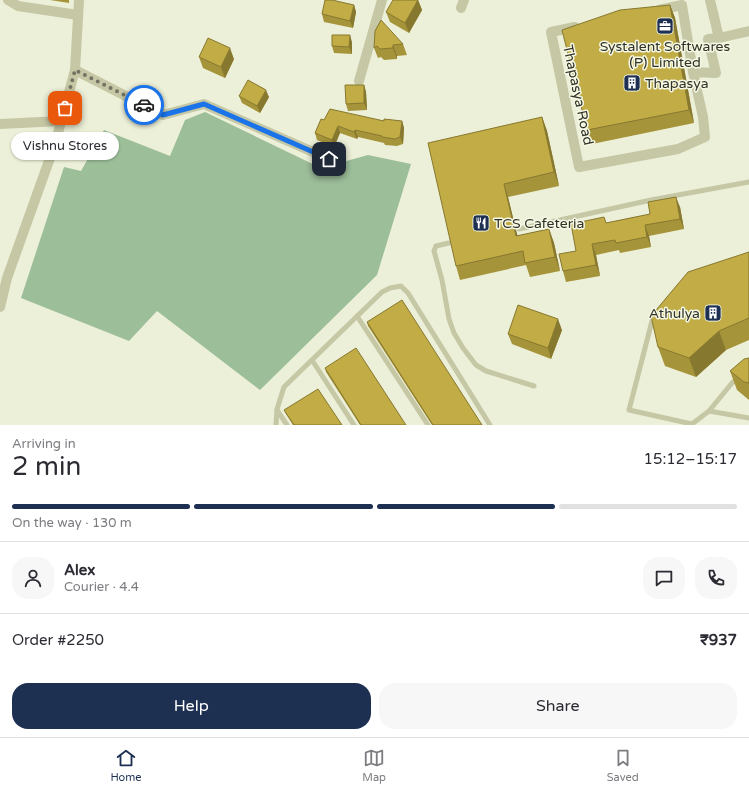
<!DOCTYPE html>
<html lang="en">
<head>
<meta charset="utf-8">
<style>
  body { margin:0; font-family:"Varela Round",sans-serif; background:#f7f7f7; color:#2b2b33; height:100vh; display:flex; flex-direction:column; font-size:15px; white-space:nowrap }
  * { box-sizing:border-box; margin:0 }
  p { font-size:13px; color:#7c7c81 }
  .icon { flex:none; width:22px; height:22px; fill:none; stroke:currentColor; stroke-width:2; stroke-linecap:round; stroke-linejoin:round }
  .map { position:relative; height:425px; overflow:hidden }
  .sheet { display:flex; flex-direction:column; background:#fff; flex:1 }
  .sheet>* { flex:none }
  .pin { position:absolute; display:grid; place-items:center; width:34px; height:34px; color:#fff; margin:-17px; border-radius:8px; box-shadow:0 2px 6px #0006 }
  .courier { position:absolute; display:grid; place-items:center; width:40px; height:40px; margin:-20px; border:3px solid #1a73e8; border-radius:50%; background:#fff; color:#222; box-shadow:0 1px 5px #0007 }
  .bubble { position:absolute; height:28px; border-radius:14px; background:#fff; box-shadow:0 1px 3px #0004; font-size:13px; font-weight:600; line-height:28px; text-align:center }
  .head em { font-style:normal; font-weight:600 }
  .head div { display:flex; flex-direction:column-reverse }
  .head { display:flex; align-items:center; justify-content:space-between; height:68px; padding:0 12px }
  h1 { font-size:26px; font-weight:600; line-height:30px }
  .bar { display:grid; grid-template-columns:repeat(4,1fr); gap:6px 4px; align-content:center; height:48px; padding:0 12px }
  .bar i { height:5px; border-radius:3px; background:#e1e1e2 }
  .bar .selected { background:#1d3052 }
  .bar p { grid-column:span 4 }
  .line { display:flex; align-items:center; gap:10px; padding:0 12px; border-top:1px solid #e1e1e2 }
  .line div { flex:1 }
  .round { display:grid; place-items:center; flex:none; width:42px; height:42px; border-radius:16px; background:#f7f7f7 }
  .button { display:flex; gap:8px; margin-top:auto; padding:8px 12px }
  .button a { flex:1; height:46px; border-radius:16px; background:#1d3052; color:#fff; font-size:16px; font-weight:600; line-height:46px; text-align:center }
  .button a+a { background:#f7f7f7; color:#2b2b33 }
  .menu { display:flex; justify-content:space-around; align-items:center; height:56px; border-top:1px solid #e1e1e2; background:#fff; font-size:11px; color:#7c7c81 }
  .menu a { display:grid; justify-items:center; gap:2px }
  .menu .selected { color:#1d3052 }
  .map>svg:first-child { display:block }
  .green { fill:#9cbe99 }
  .lines { fill:none; stroke-linecap:round; stroke-linejoin:round }
  .service { stroke:#c5c7a5; stroke-width:5 }
  .minor { stroke:#c5c7a5; stroke-width:10 }
  .wall { fill:#a6943b }
  .shaded-wall { fill:#877830 }
  .building { fill:#c1ac45; stroke:#877830 }
  .done { stroke:#747464; stroke-width:4; stroke-dasharray:0 7.2 }
  .route { stroke:#1a73e8; stroke-width:5 }
  .labels { text-anchor:middle; dominant-baseline:central; stroke-width:3; stroke-linejoin:round; paint-order:stroke }
  .poi-label { font-size:14px; fill:#333226; stroke:#f5f8e4; text-anchor:start }
  .street-label { font-size:14px; fill:#333226; stroke:#f5f8e4 }
</style>
</head>
<body>
<div class="map">
<svg width="749" height="425" viewBox="0 0 749 425">
  <rect width="100%" height="100%" fill="#edf0d8"/>
  <path class="green" d="M205,112L321,168L368,155L411,164L377,275L260,390L157,311L129,341L21,298L64,167L81,171L104,130L170,156L185,120Z"/>
  <g class="lines">
    <g class="service">
      <path d="M519,229L651,200L749,182"/>
      <path d="M449,243L436,246L434,251L442,280L449,319L454,333L463,348L476,365L486,371L534,386"/>
      <path d="M357,316L428,425"/>
      <path d="M657,317L652,321L629,410L692,424L709,411L732,383L738,378"/>
      <path d="M312,360L354,425"/>
      <path d="M277,410L287,425"/>
      <path d="M709,411L749,418"/>
      <path d="M276,425L277,409L284,387L382,292L390,288L401,286L408,293L490,425"/>
    </g>
    <g class="minor">
      <path d="M8,0L18,6L78,15"/>
      <path d="M710,0L719,38L749,31"/>
      <path d="M461,8L464,0"/>
      <path d="M659,10L682,5L693,72"/>
      <path d="M575,27L551,32L579,167L678,149L705,137L703,117L693,72L716,73L708,39L719,38"/>
      <path d="M75,70L163,115L204,104L329,159"/>
      <path d="M359,81L382,0"/>
      <path d="M0,124L61,121"/>
      <path d="M0,307L7,278L55,144L75,70L79,0"/>
    </g>
  </g>
  <g class="wall">
    <path d="M50,0H69V3Z"/>
    <path d="M418,0L422,10L409,33L390,22L386,12Z"/>
    <path d="M354,5L356,12L353,28L324,22L322,14Z"/>
    <path d="M670,5L675,18L694,123L592,144L587,130Z"/>
    <path d="M375,31L403,44L407,55L397,56V59L384,60L381,57L378,58L374,48Z"/>
    <path d="M352,42V54L334,53L332,46Z"/>
    <path d="M199,57L234,59L225,78L203,68Z"/>
    <path d="M364,85L366,92L367,110L348,111L346,104Z"/>
    <path d="M239,96L269,97L260,113L242,103Z"/>
    <path d="M542,117L547,131L559,186L508,197L517,236L549,229L554,243L560,271L530,277L526,265L460,280L456,266Z"/>
    <path d="M324,120L402,121L404,128L403,144L397,146L385,145L384,143L358,137L357,139L340,133L334,147L317,140L315,133Z"/>
    <path d="M680,207L684,229L649,236L651,247L620,253L619,250L596,255L600,276L566,282L563,271L576,251L606,223L650,214Z"/>
    <path d="M749,252V340L726,350L696,377L665,366L658,347Z"/>
    <path d="M367,322L482,425H432L368,326Z"/>
    <path d="M562,330L551,359L512,344L508,334Z"/>
    <path d="M749,358V400L737,390L730,371Z"/>
    <path d="M325,368L406,425H360L326,372Z"/>
    <path d="M284,410L342,425H293L286,414Z"/>
  </g>
  <g class="shaded-wall">
    <path d="M418,0L422,10L409,33L405,23Z"/>
    <path d="M354,5L356,12L353,28L350,21Z"/>
    <path d="M670,5L675,18L694,123L689,110Z"/>
    <path d="M350,35L352,42V54L349,47Z"/>
    <path d="M393,45L397,56V59L393,48Z"/>
    <path d="M230,48L234,59L225,78L221,67Z"/>
    <path d="M364,85L366,92L367,110L364,103Z"/>
    <path d="M266,90L269,97L260,113L257,106Z"/>
    <path d="M542,117L547,131L559,186L554,172Z"/>
    <path d="M402,121L404,128L403,144L400,137Z"/>
    <path d="M338,126L340,133L334,147L332,140Z"/>
    <path d="M355,130L358,137L357,139L354,132Z"/>
    <path d="M504,184L508,197L521,250L516,236Z"/>
    <path d="M676,197L680,207L684,229L680,219Z"/>
    <path d="M645,225L649,236L651,247L647,237Z"/>
    <path d="M549,229L554,243L560,271L555,257Z"/>
    <path d="M592,244L596,255L600,276L596,265Z"/>
    <path d="M558,319L562,330L551,359L548,348Z"/>
    <path d="M719,331L726,350L696,377L689,358Z"/>
  </g>
  <g class="building">
    <path d="M325,0H332L354,5L350,21L322,14Z"/>
    <path d="M393,0H418L405,23L386,12Z"/>
    <path d="M670,5L689,110L587,130L562,30L620,10Z"/>
    <path d="M381,20L403,44L393,45V48L380,49L377,46L374,48L375,31Z"/>
    <path d="M332,35H350L349,47L332,46Z"/>
    <path d="M208,38L230,48L221,67L199,57Z"/>
    <path d="M248,80L266,90L257,106L239,96Z"/>
    <path d="M345,85H364V103L346,104Z"/>
    <path d="M330,109L384,121V119L402,121L400,137L395,139L382,137V136L355,130L354,132L338,126L332,140L315,133L321,119L324,120Z"/>
    <path d="M542,117L554,172L504,184L516,236L549,229L555,257L525,263L523,251L456,266L428,143Z"/>
    <path d="M676,197L680,219L645,225L647,237L616,243L615,240L592,244L596,265L563,271L559,254L576,251L571,224L604,217L606,223L650,214L648,202Z"/>
    <path d="M749,252V318L719,331L689,358L658,347L651,316L688,272Z"/>
    <path d="M402,300L482,425H433L367,322Z"/>
    <path d="M518,305L558,319L548,348L508,334Z"/>
    <path d="M356,348L406,425H361L325,368Z"/>
    <path d="M749,358V383L744,382L730,371L744,359Z"/>
    <path d="M318,389L342,425H294L284,410Z"/>
  </g>
  <g class="lines">
    <path class="done" d="M65,108L75,70L144,105"/>
    <path class="route" d="M144,105L163,115L204,104L329,159"/>
  </g>
  <defs>
    <g id="office-square" transform="scale(0.9)"><rect x="-9" y="-9" width="18" height="18" rx="4" fill="#1d3052" stroke="#f5f8e4"/><path d="M-6-3h4V-5.5h4V-3h4V5H-6ZM-1-4.5V-3h2v-1.5ZM-6 0V1H6V0Z" fill="#fff"/></g>
    <g id="building-square" transform="scale(0.9)"><rect x="-9" y="-9" width="18" height="18" rx="4" fill="#1d3052" stroke="#f5f8e4"/><path d="M-4-6H4V6H1V3H-1V6H-4ZM-2.5-4.3h1.7v1.8h-1.7ZM.8-4.3h1.7v1.8H.8ZM-2.5-1h1.7V.8h-1.7ZM.8-1h1.7V.8H.8Z" fill="#fff"/></g>
    <g id="restaurant-square" transform="scale(0.9)"><rect x="-9" y="-9" width="18" height="18" rx="4" fill="#1d3052" stroke="#f5f8e4"/><path d="M-5-6h1v4h1v-4h1v4h1v-4h1v5L-1.5 .5V6h-2V.5L-5-1ZM5-6V6H3V1.5H1.5Q1.5-4 5-6Z" fill="#fff"/></g>
  </defs>
  <g fill-rule="evenodd">
    <use href="#office-square" x="665" y="26"/>
    <use href="#building-square" x="632" y="83"/>
    <use href="#restaurant-square" x="481" y="223"/>
    <use href="#building-square" x="713" y="313"/>
  </g>
  <g class="labels">
    <g class="poi-label">
      <text x="665" y="46" text-anchor="middle">Systalent Softwares<tspan x="665" dy="16">(P) Limited</tspan></text>
      <text x="645" y="83">Thapasya</text>
      <text x="494" y="223">TCS Cafeteria</text>
      <text x="700" y="313" text-anchor="end">Athulya</text>
    </g>
    <g class="street-label">
      <text transform="translate(578 95) rotate(78)">Thapasya Road</text>
    </g>
  </g>
</svg>
<div class="pin" style="left:65px;top:108px;background:#ea580c"><svg class="icon" aria-label="bag" viewBox="0 0 24 24"><path d="M5 8h14l-1 12H6zM9 8a3 3 0 0 1 6 0"/></svg></div>
<div class="pin" style="left:329px;top:159px;background:#1f2937"><svg class="icon" aria-label="home" viewBox="0 0 24 24"><path d="M3 11l9-7 9 7M6 9v11h12V9"/></svg></div>
<div class="courier" style="left:144px;top:105px"><svg class="icon" aria-label="car" viewBox="0 0 24 24"><path d="M5 17H2v-5l4-1 3-4h7l3 4 3 1v5h-3M9 17h6M6 11h13"/><circle cx="7" cy="17" r="2"/><circle cx="17" cy="17" r="2"/></svg></div>
<div class="bubble" style="left:11px;top:132px;width:108px">Vishnu Stores</div>
</div>
<section class="sheet">
<div class="head"><div><h1>2 min</h1><p>Arriving in</p></div><em>15:12–15:17</em></div>
<div class="bar"><i class="selected"></i><i class="selected"></i><i class="selected"></i><i></i><p>On the way · 130 m</p></div>
<div class="line" style="height:72px"><a class="round"><svg class="icon" aria-label="person" viewBox="0 0 24 24"><circle cx="12" cy="8" r="4"/><path d="M4 21q1-7 8-7t8 7"/></svg></a><div><b>Alex</b><p>Courier · 4.4</p></div><a class="round"><svg class="icon" aria-label="chat" viewBox="0 0 24 24"><path d="M4 5h16v11H9l-5 4z"/></svg></a><a class="round"><svg class="icon" aria-label="phone" viewBox="0 0 24 24"><path d="M5 4h4l2 5-3 2q2 4 5 5l2-3 5 2v4C11 20 4 13 5 4z"/></svg></a></div>
<div class="line" style="height:52px"><div>Order #2250</div><b>₹937</b></div>
<div class="button"><a>Help</a><a>Share</a></div>
</section>
<nav class="menu">
<a class="selected"><svg class="icon" aria-label="home" viewBox="0 0 24 24"><path d="M3 11l9-7 9 7M6 9v11h12V9"/></svg>Home</a>
<a><svg class="icon" aria-label="map" viewBox="0 0 24 24"><path d="M3 6l6-2 6 2 6-2v14l-6 2-6-2-6 2zM9 4v14M15 6v14"/></svg>Map</a>
<a><svg class="icon" aria-label="saved" viewBox="0 0 24 24"><path d="M7 4h10v16l-5-4-5 4z"/></svg>Saved</a>
</nav>
</body>
</html>
